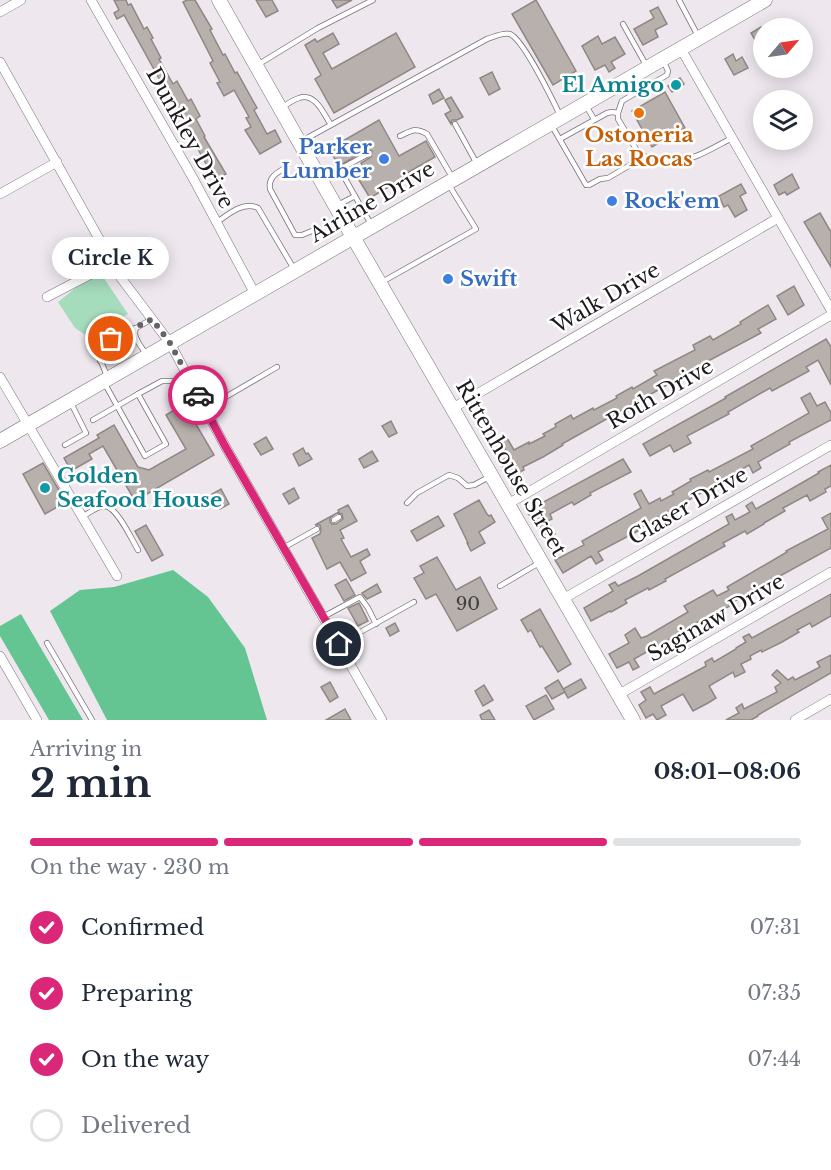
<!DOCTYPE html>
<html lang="en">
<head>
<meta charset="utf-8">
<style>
  body { margin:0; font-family:"Libre Baskerville",serif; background:#f2f2f3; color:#1f2937; height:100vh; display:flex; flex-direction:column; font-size:22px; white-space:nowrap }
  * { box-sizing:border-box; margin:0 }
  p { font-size:20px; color:#747a83 }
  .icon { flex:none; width:33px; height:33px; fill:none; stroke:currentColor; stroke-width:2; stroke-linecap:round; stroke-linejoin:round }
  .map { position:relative; height:720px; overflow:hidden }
  .sheet { display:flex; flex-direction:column; background:#fff; flex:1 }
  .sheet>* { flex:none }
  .needle { width:39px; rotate:61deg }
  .buttons { position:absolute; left:753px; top:18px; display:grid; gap:12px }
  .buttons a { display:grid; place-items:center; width:60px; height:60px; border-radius:50%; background:#fff; box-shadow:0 3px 15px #0003; font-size:30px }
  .pin { position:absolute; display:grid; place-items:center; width:51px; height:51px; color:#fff; margin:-26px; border:3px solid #fff; border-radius:50%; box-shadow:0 2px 6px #0007 }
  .courier { position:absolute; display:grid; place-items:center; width:60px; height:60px; margin:-30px; border:4px solid #db2777; border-radius:50%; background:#fff; color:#222; box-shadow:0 2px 8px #0007 }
  .bubble { position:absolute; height:42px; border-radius:21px; background:#fff; box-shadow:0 3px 15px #0003; font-size:20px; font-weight:700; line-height:42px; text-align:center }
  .summary em { font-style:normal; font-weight:700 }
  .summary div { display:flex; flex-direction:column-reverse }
  .summary { display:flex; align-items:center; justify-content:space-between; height:102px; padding:0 30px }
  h1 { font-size:39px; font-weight:700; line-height:45px }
  .bar { display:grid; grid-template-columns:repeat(4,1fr); gap:9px 6px; align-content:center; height:72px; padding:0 30px }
  .bar i { height:8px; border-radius:4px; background:#e0e1e3 }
  .bar .current { background:#db2777 }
  .bar p { grid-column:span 4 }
  ol { padding:0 30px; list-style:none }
  li { display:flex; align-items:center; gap:18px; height:66px }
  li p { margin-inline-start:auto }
  li .icon { padding:6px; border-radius:50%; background:#db2777; color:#fff; stroke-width:4 }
  li:last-child { color:#747a83 }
  li i { width:33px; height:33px; border:3px solid #e0e1e3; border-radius:50% }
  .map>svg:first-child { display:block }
  .green { fill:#a5dcbc }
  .forest { fill:#64c492 }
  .building { fill:#b8b0ad; stroke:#8f8784; stroke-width:1.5; fill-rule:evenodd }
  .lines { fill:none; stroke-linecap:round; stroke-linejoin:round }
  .lane-casing { stroke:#787378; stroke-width:6 }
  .street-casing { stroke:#787378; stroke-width:10 }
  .secondary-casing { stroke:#787378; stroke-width:15 }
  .lane { stroke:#fff; stroke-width:4.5 }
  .street { stroke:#fff; stroke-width:9 }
  .secondary { stroke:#fff; stroke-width:14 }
  .done { stroke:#666266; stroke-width:6; stroke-dasharray:0 10.8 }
  .route { stroke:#db2777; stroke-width:8 }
  .culture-dot { fill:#0f9aa8; stroke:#fff; stroke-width:2 }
  .food-dot { fill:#e8710a; stroke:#fff; stroke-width:2 }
  .shop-dot { fill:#3f7fe0; stroke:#fff; stroke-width:2 }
  .labels { text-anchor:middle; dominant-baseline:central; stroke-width:5; stroke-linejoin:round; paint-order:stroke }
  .number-label { font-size:18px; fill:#434040 }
  .culture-label { font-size:21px; font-weight:bold; fill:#0d838f; stroke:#fff; text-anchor:end }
  .food-label { font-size:21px; font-weight:bold; fill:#c56008; stroke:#fff }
  .street-label { font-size:21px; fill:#1c1a1c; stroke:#fff }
  .shop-label { font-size:21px; font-weight:bold; fill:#366cbe; stroke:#fff; text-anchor:start }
</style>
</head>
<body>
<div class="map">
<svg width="831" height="720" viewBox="0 0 831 720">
  <rect width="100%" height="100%" fill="#eee8ee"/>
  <path class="green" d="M101,274L128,314L118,320L116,316L111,318L108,313L98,318L99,320L92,325L97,334L90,338L75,328L58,302L77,287Z"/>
  <g class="forest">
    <path d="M173,570L208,597L245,648L267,720H107L50,611L80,590L114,587Z"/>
    <path d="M21,614L83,720H49L0,636V626Z"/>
  </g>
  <g class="building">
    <path d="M114,0H126L128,5L131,4L144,29L147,27L153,38L151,39L161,58L159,59L173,84L177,81L188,101L191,99L200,116L196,119L205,136L204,137L226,174L215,180L124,15L117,19L114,13L119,10Z"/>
    <path d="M187,0H195L212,29L210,30L223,55L225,54L235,73L237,72L257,108L254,110L267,134L275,130L281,142L260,154L245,130L251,127L246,118L249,117L234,90L224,96L217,83L220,82L210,63L213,61L183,2Z"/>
    <path d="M256,0H272L278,11L266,17Z"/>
    <path d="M332,0H352L337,8Z"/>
    <path d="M536,0L576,71L553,85L512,14Z"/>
    <path d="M658,7L667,24L655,30L658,37L643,45L634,29L654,18L650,11Z"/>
    <path d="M761,27L764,31V55L751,33Z"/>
    <path d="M333,33L339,44L323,53L332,69L396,33L415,67L334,113L315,79L321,75L305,45L315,39L317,42Z"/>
    <path d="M598,36L602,44L615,37L625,54L611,62L615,68L609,72L605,65L595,70L582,46Z"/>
    <path d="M733,54L736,61L742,57L748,68L734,75L725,59Z"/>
    <path d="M492,72L500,89L489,95L480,78Z"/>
    <path d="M680,78L684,84L672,92L668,86Z"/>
    <path d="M439,89L444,98L433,104L429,95Z"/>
    <path d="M665,92L685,128L652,147L632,111Z"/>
    <path d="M451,97L463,117L457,120H452L451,124L445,114L451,111L445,100Z"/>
    <path d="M379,120L399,156L426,141L435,157L407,173L409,175L370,198L359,180L363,178L357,170L363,167L361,163L371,157L372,151L369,150H366L339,166L329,149Z"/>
    <path d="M792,174L799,188L787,195L785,192L779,195L774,185Z"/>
    <path d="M741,184L746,193L740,196L747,210L735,217L728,205L724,207L719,196Z"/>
    <path d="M820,213L831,232V267L804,222Z"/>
    <path d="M794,286L804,305L788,315L777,296Z"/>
    <path d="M768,305L776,319L758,329L761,333L678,377L679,378L660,389L562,444L563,445L543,457L523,467L524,470L509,478L500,461L509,457L501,441L507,438L514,450L529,442V444L545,436L543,434L556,427L555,424L571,415L573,419L593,408L594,410L617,398L616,396L632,387L633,389L657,375L654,371L695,350L693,345L710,336L713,340L741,324L740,322Z"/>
    <path d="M826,339L831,347V385L818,360L806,367L809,371L772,391L770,388L728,412L729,414L687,436L691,443L674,452L670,445L650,456L643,444L726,398L725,397Z"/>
    <path d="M810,393L817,406L825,402L831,413V420L789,442L790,444L758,462L761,468L753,473L749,465L637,530L638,531L598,552L603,560L596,564L591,556L563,573L555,560L584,545L582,541L641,508L634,494L641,490L649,504L660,498L661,501L674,494L672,492L691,481L690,479L708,470L709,472L753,449L751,446L809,413L801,398Z"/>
    <path d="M184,404L214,455L135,501L103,446L89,454L92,459L71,471L64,458L99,438L97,435L114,425L138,467L149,470L186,449L166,415Z"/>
    <path d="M391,421L397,433L389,437L382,426Z"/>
    <path d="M266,437L273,449L261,455L254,444Z"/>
    <path d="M303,448L306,454L308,453L312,459L299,466L293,454Z"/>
    <path d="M372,451L378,461L364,468L359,459Z"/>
    <path d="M623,459L631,472L590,493L591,495L574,505L572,502L550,514L552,519L548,521L555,534L546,539L539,526L536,527L527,511Z"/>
    <path d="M43,463L66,502L45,514L23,474Z"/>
    <path d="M831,465V486L825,489L826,492L810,501L807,495L783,508L785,511L764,523V524L747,534L745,531L723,543L725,546L665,579L666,581L649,590L648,588L625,600L627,603L611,612L610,611L591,621L584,608L613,591L609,585L615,582L618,586L638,576L729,524L726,517L732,514L735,520L750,512L746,506L752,502L756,509L819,473L818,472Z"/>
    <path d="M294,488L299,498L289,504L283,494Z"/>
    <path d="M221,489L229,504L220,509L212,494Z"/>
    <path d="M479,500L487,514L489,516L491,515L495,522L479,532L485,543L471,551L467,543H468L454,514Z"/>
    <path d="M348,505L357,521L340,530L344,538L341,539L351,557L367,549L370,555L360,561L366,573L351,581L340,562L327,569L312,538L320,534L321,530L320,525H315L339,512L338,510ZM337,513L342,514L343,519L336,524H332L330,522V518Z"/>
    <path d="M831,513V548L731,603L732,605L694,624L672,637V638L634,659L639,667L633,670L629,662L617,668L609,654L629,643L625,635L635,628L641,638L647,636L688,612L684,606L713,590L717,596L729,590L727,587L787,552L786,551L828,529L822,518Z"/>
    <path d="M438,516L444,526L417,541L411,531Z"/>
    <path d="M146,525L163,555L152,561L135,531Z"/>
    <path d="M437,557L456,590L480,577L497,609L457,631L436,594L426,599L414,578L424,573L420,566Z"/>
    <path d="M346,579L355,595L344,601L335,585Z"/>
    <path d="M377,584L381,592L367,599L362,593Z"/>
    <path d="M831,594V616L812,627L810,623L797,630L799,632L782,642L762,652L761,650L750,656L751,659L741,664L745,672L735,677L733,672L709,686L716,698L708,703L693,711L683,694L661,706L666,715L657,720L653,714L646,718L639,705L646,700L641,692L650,687L654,694L706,666L705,662L712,658L714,662L736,649V648L746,642L743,637L749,634L752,638Z"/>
    <path d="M359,603L368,621L358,626L348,608Z"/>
    <path d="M540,609L571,664L558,672L542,646L540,647L531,630L528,632L521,620Z"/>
    <path d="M395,623L399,631L390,636L386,628Z"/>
    <path d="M831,655V673L758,715V716L751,720H726L739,713L736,708L742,704L744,709L777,692L775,687L781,683L772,675L777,670L788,680L793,677L795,680L820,667L817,662Z"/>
    <path d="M581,679L586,688L568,698L563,689Z"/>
    <path d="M558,680L565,692L552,699L545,688Z"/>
    <path d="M330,682L338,697L330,702L321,687Z"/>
    <path d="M484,685L493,700L483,706L475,691Z"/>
    <path d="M546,695L554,709L534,720L526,706Z"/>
    <path d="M345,709L351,720H326Z"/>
    <path d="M489,710L495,720H482L480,715Z"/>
  </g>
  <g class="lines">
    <g class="lane-casing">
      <g id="lane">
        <path d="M679,0L698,36"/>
        <path d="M623,24L646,65"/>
        <path d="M259,64L318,28L373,0"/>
        <path d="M586,106L594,119"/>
        <path d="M282,108C287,104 293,100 299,98C315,92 324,114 331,125"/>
        <path d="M455,124L477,164"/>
        <path d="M552,126L586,185H589L600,179L608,178L637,161L639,158V154L618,119V113L622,101L667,75L668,71L663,60"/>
        <path d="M400,136C411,131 415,127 427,134L452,177"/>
        <path d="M560,139L607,113L612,112L618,113"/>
        <path d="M300,142L487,39C494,37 503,32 510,34C524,40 552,99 560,115"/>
        <path d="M368,154L344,167L343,175L372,226"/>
        <path d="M639,155C650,158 661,161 673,161C694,161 714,147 732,138"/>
        <path d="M285,168C276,173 268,178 270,189L295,235H302L312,231"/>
        <path d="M336,206L355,196"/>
        <path d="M217,222C229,214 243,201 258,208L294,269"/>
        <path d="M382,282L476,229L449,185"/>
        <path d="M136,328C132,337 141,346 146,354"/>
        <path d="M100,361L137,340"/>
        <path d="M107,376L98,354L99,346L124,331L136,328L152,319"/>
        <path d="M105,384L145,456L166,444L138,394L162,381H175L187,374"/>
        <path d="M205,409L277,367"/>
        <path d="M93,420L138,394"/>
        <path d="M65,445L86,433L71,403"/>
        <path d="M407,503L417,493L449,475L458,478L467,486L474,485L489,477"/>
        <path d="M82,517C89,513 97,506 105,506C117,507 132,540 138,550"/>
        <path d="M334,520L339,517"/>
        <path d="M283,548L317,529"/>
        <path d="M500,586L539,563"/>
        <path d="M323,617L360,597L368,608L376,624"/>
        <path d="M47,643L92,720"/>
        <path d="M339,644L414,602"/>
      </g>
    </g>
    <g class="street-casing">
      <g id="street">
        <path d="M91,0L194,180L255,294"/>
        <path d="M0,12L21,0"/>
        <path d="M681,49L831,310"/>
        <path d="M0,62L121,278L170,343L225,446L382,720"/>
        <path d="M0,194L57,162"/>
        <path d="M47,297L112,263"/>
        <path d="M0,377L117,576"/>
        <path d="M453,408L778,218"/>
        <path d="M508,504L831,315"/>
        <path d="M563,599L831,445"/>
        <path d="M0,656L37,720"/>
        <path d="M618,695L831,572"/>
        <path d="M795,720L831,699"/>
      </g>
    </g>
    <g class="secondary-casing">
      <g id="secondary">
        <path d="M219,0L353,237L633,720"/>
        <path d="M0,441L765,0"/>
      </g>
    </g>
    <use href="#lane" class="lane"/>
    <use href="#street" class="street"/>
    <use href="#secondary" class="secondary"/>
  </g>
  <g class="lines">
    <path class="done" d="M111,339C125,330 139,327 152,319L170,343L198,395"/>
    <path class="route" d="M198,395L225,446L339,644"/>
  </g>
  <g class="culture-dot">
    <circle cx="676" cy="85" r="6"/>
    <circle cx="45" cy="488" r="6"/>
  </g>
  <circle class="food-dot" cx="639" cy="113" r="6"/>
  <g class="shop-dot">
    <circle cx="384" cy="159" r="6"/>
    <circle cx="612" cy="201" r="6"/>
    <circle cx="448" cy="279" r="6"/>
  </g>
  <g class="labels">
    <g class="number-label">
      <text x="468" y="604">90</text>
    </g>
    <g class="culture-label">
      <text x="664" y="85">El Amigo</text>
      <text x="57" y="476" text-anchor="start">Golden<tspan x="57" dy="24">Seafood House</tspan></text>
    </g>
    <g class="food-label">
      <text x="639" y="135">Ostoneria<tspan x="639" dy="24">Las Rocas</tspan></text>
    </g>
    <g class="street-label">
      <text transform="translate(190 138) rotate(61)">Dunkley Drive</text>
      <text transform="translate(372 202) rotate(-30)">Airline Drive</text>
      <text transform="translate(606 298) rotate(-30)">Walk Drive</text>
      <text transform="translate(660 394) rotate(-30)">Roth Drive</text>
      <text transform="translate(511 468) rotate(60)">Rittenhouse Street</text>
      <text transform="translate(688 506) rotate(-30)">Glaser Drive</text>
      <text transform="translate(716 618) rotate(-30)">Saginaw Drive</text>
    </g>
    <g class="shop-label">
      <text x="372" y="147" text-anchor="end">Parker<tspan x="372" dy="24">Lumber</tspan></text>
      <text x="624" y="201">Rock'em</text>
      <text x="460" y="279">Swift</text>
    </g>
  </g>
</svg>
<div class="buttons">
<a><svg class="needle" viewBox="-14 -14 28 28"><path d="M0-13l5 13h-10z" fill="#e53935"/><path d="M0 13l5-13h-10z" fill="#747a83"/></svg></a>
<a><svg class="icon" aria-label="layers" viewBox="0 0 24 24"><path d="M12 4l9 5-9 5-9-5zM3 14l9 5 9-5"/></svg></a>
</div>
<div class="pin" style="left:111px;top:339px;background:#ea580c"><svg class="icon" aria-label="bag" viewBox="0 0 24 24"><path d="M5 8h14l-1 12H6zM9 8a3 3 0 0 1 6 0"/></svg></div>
<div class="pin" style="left:339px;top:644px;background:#1f2937"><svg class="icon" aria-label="home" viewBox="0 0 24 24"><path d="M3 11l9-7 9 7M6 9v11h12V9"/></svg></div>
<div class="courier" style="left:198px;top:395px"><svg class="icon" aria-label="car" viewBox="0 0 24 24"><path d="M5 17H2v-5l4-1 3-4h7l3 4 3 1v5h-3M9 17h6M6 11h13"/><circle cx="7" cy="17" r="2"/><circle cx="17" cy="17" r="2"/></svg></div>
<div class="bubble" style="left:52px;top:237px;width:117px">Circle K</div>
</div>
<section class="sheet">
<div class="summary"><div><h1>2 min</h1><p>Arriving in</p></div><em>08:01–08:06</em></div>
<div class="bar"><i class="current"></i><i class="current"></i><i class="current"></i><i></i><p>On the way · 230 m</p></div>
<ol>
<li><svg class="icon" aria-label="check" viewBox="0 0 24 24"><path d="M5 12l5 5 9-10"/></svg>Confirmed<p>07:31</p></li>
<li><svg class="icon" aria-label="check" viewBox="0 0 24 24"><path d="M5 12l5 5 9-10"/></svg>Preparing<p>07:35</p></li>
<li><svg class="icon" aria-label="check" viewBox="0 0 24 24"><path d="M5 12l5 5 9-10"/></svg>On the way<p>07:44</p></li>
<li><i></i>Delivered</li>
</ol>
</section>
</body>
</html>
